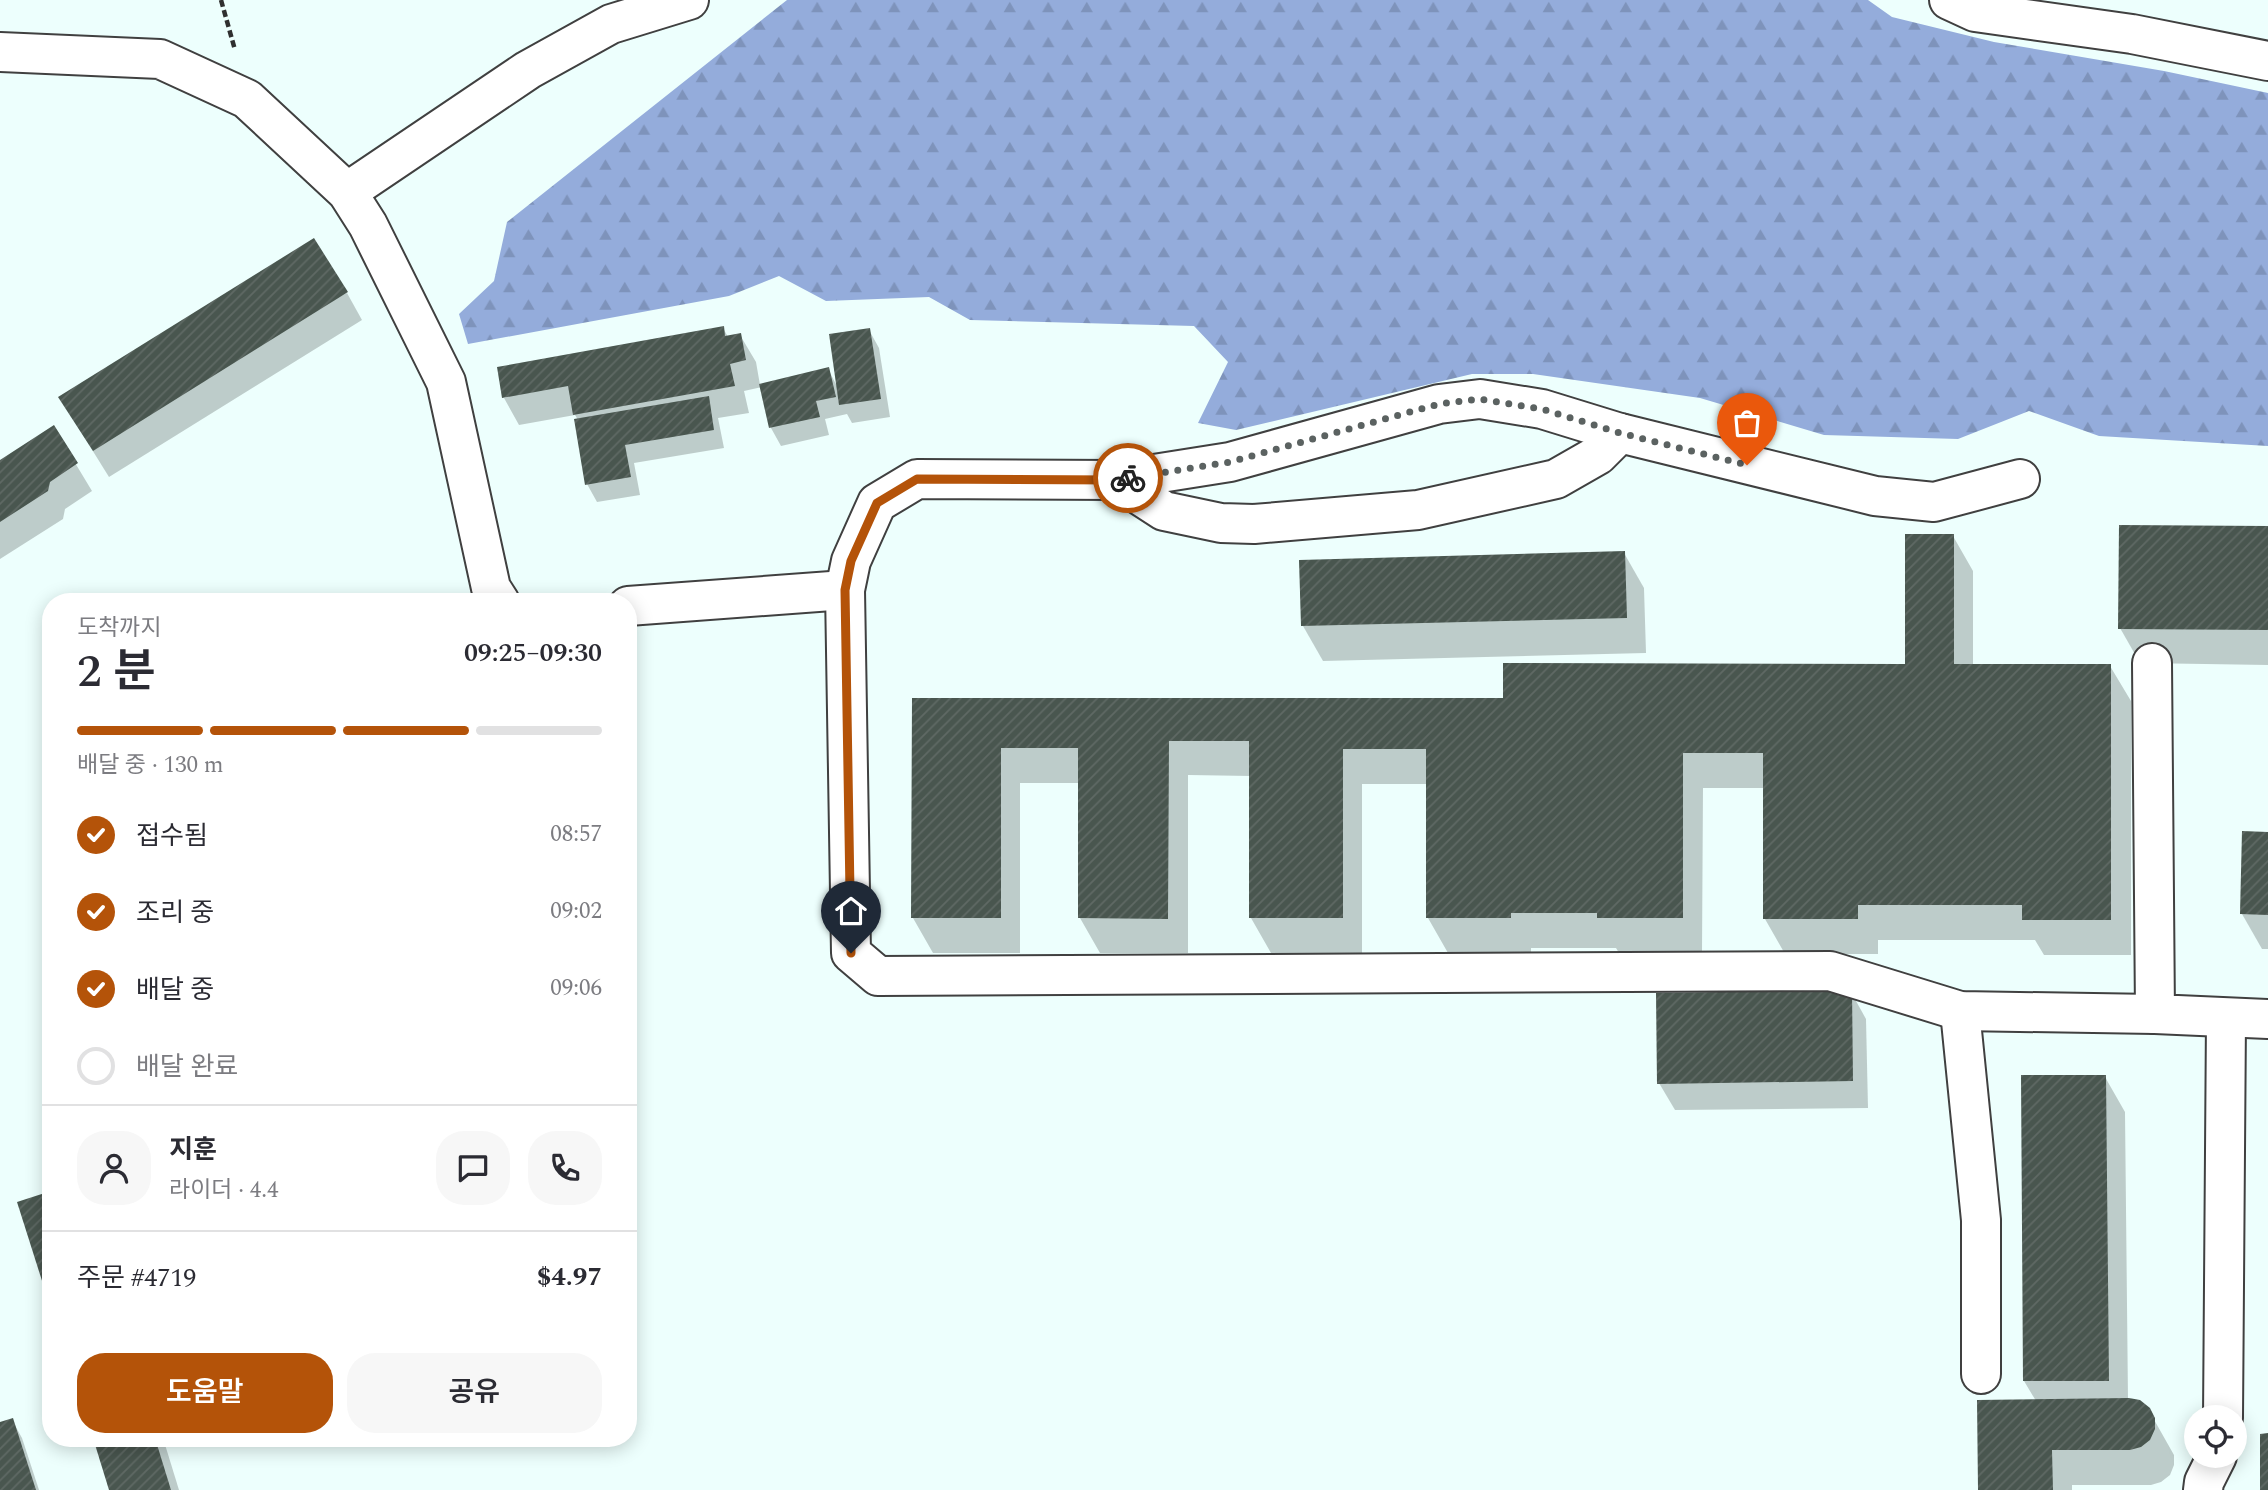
<!DOCTYPE html>
<html lang="ko">
<head>
<meta charset="utf-8">
<style>
  body { margin:0; font-family:Spectral,"Noto Sans KR",serif; background:#f7f7f7; color:#2b2b33; height:100vh; display:flex; flex-direction:column; font-size:26px; white-space:nowrap }
  * { box-sizing:border-box; margin:0 }
  p { font-size:23px; color:#7c7c81 }
  .icon { flex:none; width:38px; height:38px; fill:none; stroke:currentColor; stroke-width:2; stroke-linecap:round; stroke-linejoin:round }
  .map { position:relative; flex:1; overflow:hidden }
  .details { position:absolute; left:42px; top:593px; width:595px; height:854px; display:flex; flex-direction:column; background:#fff; border-radius:28px; box-shadow:0 4px 18px #0003 }
  .details>* { flex:none }
  .fabs { position:absolute; left:2184px; top:1405px; display:grid; gap:14px }
  .fabs a { display:grid; place-items:center; width:63px; height:63px; border-radius:50%; background:#fff; box-shadow:0 4px 18px #0003; font-size:35px }
  .pin { position:absolute; display:grid; place-items:center; width:60px; height:60px; color:#fff; margin:-72px -30px; border-radius:50% 50% 50% 0; rotate:-45deg; box-shadow:0 0 7px #0007 }
  .pin .icon { rotate:45deg }
  .courier { position:absolute; display:grid; place-items:center; width:70px; height:70px; margin:-35px; border:5px solid #b45309; border-radius:50%; background:#fff; color:#222; box-shadow:0 2px 9px #0007 }
  .overview em { font-style:normal; font-weight:600 }
  .overview div { display:flex; flex-direction:column-reverse }
  .overview { display:flex; align-items:center; justify-content:space-between; height:119px; padding:0 35px }
  h1 { font-size:46px; font-weight:600; line-height:52px }
  .bar { display:grid; grid-template-columns:repeat(4,1fr); gap:10px 7px; align-content:center; height:84px; padding:0 35px }
  .bar i { height:9px; border-radius:5px; background:#e1e1e2 }
  .bar .current { background:#b45309 }
  .bar p { grid-column:span 4 }
  .line { display:flex; align-items:center; gap:18px; padding:0 35px; border-top:2px solid #e1e1e2 }
  .line div { flex:1 }
  .round { display:grid; place-items:center; flex:none; width:74px; height:74px; border-radius:28px; background:#f7f7f7 }
  ol { padding:0 35px; list-style:none }
  li { display:flex; align-items:center; gap:21px; height:77px }
  li p { margin-inline-start:auto }
  li .icon { padding:7px; border-radius:50%; background:#b45309; color:#fff; stroke-width:4 }
  li:last-child { color:#7c7c81 }
  li i { width:38px; height:38px; border:4px solid #e1e1e2; border-radius:50% }
  .cta { display:flex; gap:14px; margin-top:auto; padding:14px 35px }
  .cta a { flex:1; height:80px; border-radius:28px; background:#b45309; color:#fff; font-size:28px; font-weight:600; line-height:80px; text-align:center }
  .cta a+a { background:#f7f7f7; color:#2b2b33 }
  .map>svg:first-child { display:block }
  .forest { fill:url(#forest-firs) }
  .shadow { fill:#0003 }
  .building { fill:url(#building-hatch) }
  .lines { fill:none; stroke-linecap:round; stroke-linejoin:round }
  .minor-casing { stroke:#404040; stroke-width:42 }
  .path { stroke:#2f2f2f; stroke-width:4.5; stroke-dasharray:7 3.5; stroke-linecap:butt }
  .minor { stroke:#fff; stroke-width:38 }
  .done { stroke:#5b6261; stroke-width:7; stroke-dasharray:0 12.6 }
  .route { stroke:#b45309; stroke-width:9 }
</style>
</head>
<body>
<div class="map">
<svg width="2268" height="1490" viewBox="0 0 2268 1490">
  <defs>
    <pattern id="forest-firs" width="22" height="20" patternUnits="userSpaceOnUse" patternTransform="scale(1.75)"><rect width="22" height="20" fill="#94acdb"/><path d="M5 1l3.5 6h-7zM16 11l3.5 6h-7z" fill="#7e93bb"/></pattern>
    <pattern id="building-hatch" width="6" height="6" patternUnits="userSpaceOnUse" patternTransform="scale(1.75)"><rect width="6" height="6" fill="#49564f"/><path d="M-1 1l2-2M0 6l6-6M5 7l2-2" fill="none" stroke="#5f6964"/></pattern>
  </defs>
  <rect width="100%" height="100%" fill="#edfffd"/>
  <path class="forest" d="M787,0H1868L1892,17L1994,42L2164,71L2268,93V446L2099,436L2029,411L1958,439L1824,435L1700,398L1533,374H1472L1236,430L1198,423L1228,362L1194,326L970,320L929,297L826,301L779,276L729,296L468,344L459,314L494,281L507,222Z"/>
  <g class="shadow">
    <path d="M347,293L362,320L109,477L76,424Z"/>
    <path d="M723,328L728,337L740,335L756,362L760,385L828,369L838,388L869,330L879,348L890,417L852,423L847,414L825,419L829,435L781,446L771,428L762,387L744,391L749,413L718,418L724,448L634,463L640,495L597,502L587,484L578,420L575,415L519,425L504,398Z"/>
    <path d="M54,428L92,491L65,509L63,519L0,559V462Z"/>
    <path d="M2268,528V665L2140,663L2120,628Z"/>
    <path d="M1953,536L1973,571V666H2110L2131,701V955H2044L2035,940H1878V954H1785L1765,919V788H1703L1702,953H1619L1616,948H1531V953H1448L1428,918V784H1362V953H1271L1251,918V776L1188,775V953H1100L1080,918V783H1020V953H933L913,918V700H1505L1906,666Z"/>
    <path d="M1624,553L1644,588L1646,653L1323,661L1303,626Z"/>
    <path d="M2268,834V949H2262L2242,914Z"/>
    <path d="M1851,992L1866,1019L1868,1108L1675,1110L1659,1083Z"/>
    <path d="M2105,1077L2125,1112L2128,1399L2148,1409L2174,1455V1465L2170,1475L2161,1482L2151,1485H2072V1490H1979L2036,1401L2024,1381Z"/>
    <path d="M12,1420L22,1438L39,1490H0V1424Z"/>
    <path d="M95,1438H163L179,1490H111Z"/>
  </g>
  <g class="building">
    <path d="M314,238L348,292L93,451L58,397Z"/>
    <path d="M724,326L725,336L741,333L746,360L730,364L735,386L573,415L568,386L502,398L497,367Z"/>
    <path d="M870,328L881,399L839,405L829,334Z"/>
    <path d="M829,367L836,397L816,401L820,417L769,428L759,384Z"/>
    <path d="M709,396L714,430L625,445L631,477L585,485L574,419Z"/>
    <path d="M54,425L78,463L50,482L48,491L0,522V460Z"/>
    <path d="M2119,525L2268,526V630L2118,629Z"/>
    <path d="M1905,534H1954V664H2111V920H2022V905H1858V919H1763V753H1683V918H1597V913H1511V918H1426V749H1343V918H1249V741H1169L1168,919L1078,918V748H1001V918H911L912,698H1503V663L1905,664Z"/>
    <path d="M1625,551L1627,618L1301,626L1299,560Z"/>
    <path d="M2242,831L2268,832V915L2240,914Z"/>
    <path d="M1852,990L1853,1081L1657,1084L1656,993Z"/>
    <path d="M2021,1075H2106L2109,1381H2023Z"/>
    <path d="M51,1191V1306H50L17,1202Z"/>
    <path d="M2129,1398L2140,1400L2150,1408L2155,1418V1429L2150,1440L2141,1447L2130,1450H2052L2053,1490H1978L1977,1400Z"/>
    <path d="M13,1418L36,1490H0V1422Z"/>
    <path d="M2268,1433V1490H2260V1434Z"/>
    <path d="M93,1438H155L171,1490H109Z"/>
  </g>
  <g class="lines">
    <g class="minor-casing">
      <g id="minor">
        <path d="M1949,0L1975,12L2132,34L2268,61"/>
        <path d="M0,52L160,59L247,99L347,192L368,225L446,382L491,588L500,602"/>
        <path d="M347,192L528,70L611,24L689,0"/>
        <path d="M2020,479L1934,502L1875,496L1620,433L1542,409L1480,399L1439,404L1230,462L1116,480L917,479L877,503L851,561L845,590L851,953L878,976L1830,971L1960,1011L2155,1014"/>
        <path d="M1116,480L1164,511L1221,523L1254,524L1418,510L1556,479L1598,455L1620,433"/>
        <path d="M628,606L845,590"/>
        <path d="M2152,663L2155,1014L2268,1019"/>
        <path d="M1960,1011L1981,1220V1374"/>
        <path d="M2223,1418L2226,1018"/>
        <path d="M2203,1490L2204,1482L2217,1456"/>
      </g>
    </g>
    <path class="path" d="M221,0L235,50"/>
    <use href="#minor" class="minor"/>
  </g>
  <g class="lines">
    <path class="done" d="M1128,478L1230,462L1439,404L1480,399L1542,409L1620,433L1747,465"/>
    <path class="route" d="M851,953L845,590L851,561L877,503L917,479L1116,480L1128,478"/>
  </g>
</svg>
<div class="fabs">
<a><svg class="icon" aria-label="locate" viewBox="0 0 24 24"><circle cx="12" cy="12" r="6"/><path d="M12 2v4M12 18v4M2 12h4M18 12h4"/></svg></a>
</div>
<div class="pin" style="left:1747px;top:465px;background:#ea580c"><svg class="icon" aria-label="bag" viewBox="0 0 24 24"><path d="M5 8h14l-1 12H6zM9 8a3 3 0 0 1 6 0"/></svg></div>
<div class="pin" style="left:851px;top:953px;background:#1f2937"><svg class="icon" aria-label="home" viewBox="0 0 24 24"><path d="M3 11l9-7 9 7M6 9v11h12V9"/></svg></div>
<div class="courier" style="left:1128px;top:478px"><svg class="icon" aria-label="bike" viewBox="0 0 24 24"><circle cx="6" cy="16" r="4"/><circle cx="18" cy="16" r="4"/><path d="M6 16l4-8h5l3 8M10 8l3 8H6M13 5h3"/></svg></div>
<section class="details">
<div class="overview"><div><h1>2 분</h1><p>도착까지</p></div><em>09:25–09:30</em></div>
<div class="bar"><i class="current"></i><i class="current"></i><i class="current"></i><i></i><p>배달 중 · 130 m</p></div>
<ol>
<li><svg class="icon" aria-label="check" viewBox="0 0 24 24"><path d="M5 12l5 5 9-10"/></svg>접수됨<p>08:57</p></li>
<li><svg class="icon" aria-label="check" viewBox="0 0 24 24"><path d="M5 12l5 5 9-10"/></svg>조리 중<p>09:02</p></li>
<li><svg class="icon" aria-label="check" viewBox="0 0 24 24"><path d="M5 12l5 5 9-10"/></svg>배달 중<p>09:06</p></li>
<li><i></i>배달 완료</li>
</ol>
<div class="line" style="height:126px"><a class="round"><svg class="icon" aria-label="person" viewBox="0 0 24 24"><circle cx="12" cy="8" r="4"/><path d="M4 21q1-7 8-7t8 7"/></svg></a><div><b>지훈</b><p>라이더 · 4.4</p></div><a class="round"><svg class="icon" aria-label="chat" viewBox="0 0 24 24"><path d="M4 5h16v11H9l-5 4z"/></svg></a><a class="round"><svg class="icon" aria-label="phone" viewBox="0 0 24 24"><path d="M5 4h4l2 5-3 2q2 4 5 5l2-3 5 2v4C11 20 4 13 5 4z"/></svg></a></div>
<div class="line" style="height:91px"><div>주문 #4719</div><b>$4.97</b></div>
<div class="cta"><a>도움말</a><a>공유</a></div>
</section>
</div>
</body>
</html>
